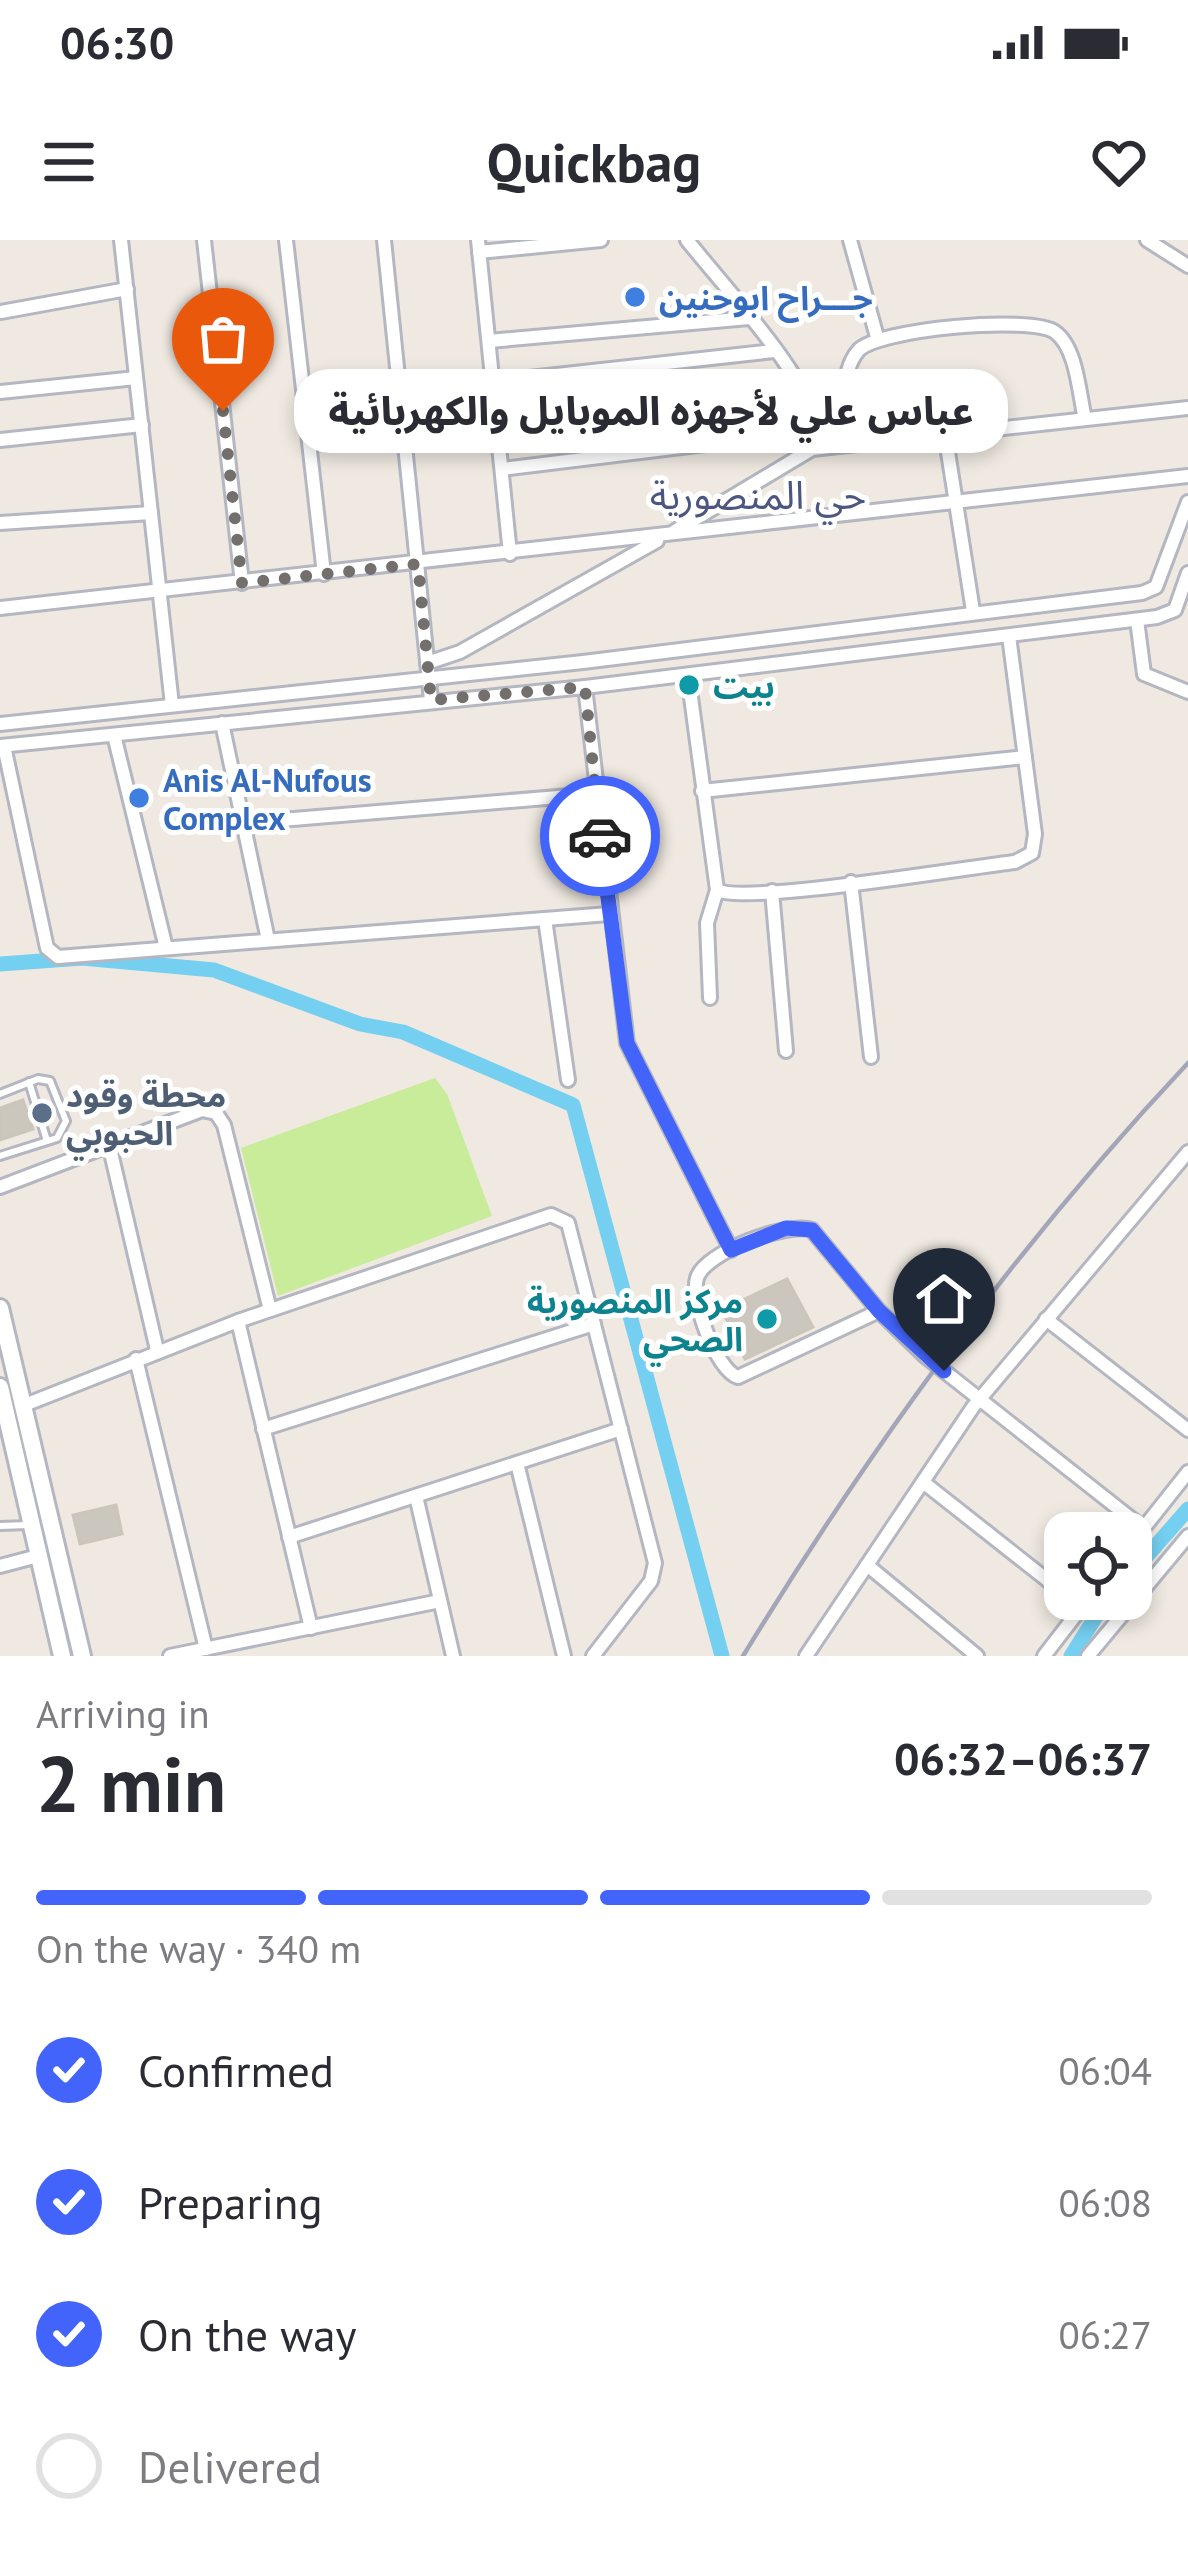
<!DOCTYPE html>
<html lang="en">
<head>
<meta charset="utf-8">
<style>
  body { margin:0; font-family:"PT Sans","Noto Sans Arabic",sans-serif; background:#f2f2f3; color:#2b2b33; height:100vh; display:flex; flex-direction:column; font-size:45px; white-space:nowrap }
  * { box-sizing:border-box; margin:0 }
  p { font-size:39px; color:#7c7c81 }
  .icon { flex:none; width:66px; height:66px; fill:none; stroke:currentColor; stroke-width:2; stroke-linecap:round; stroke-linejoin:round }
  .map { position:relative; height:1416px; overflow:hidden }
  .details { display:flex; flex-direction:column; background:#fff; flex:1 }
  .details>* { flex:none }
  .tools { position:absolute; left:1044px; top:1272px; display:grid; gap:24px }
  .tools a { display:grid; place-items:center; width:108px; height:108px; border-radius:24px; background:#fff; box-shadow:0 6px 18px #0003; font-size:60px }
  .pin { position:absolute; display:grid; place-items:center; width:102px; height:102px; color:#fff; margin:-123px -51px; border-radius:50% 50% 50% 0; rotate:-45deg; box-shadow:0 0 12px #0007 }
  .pin .icon { rotate:45deg }
  .courier { position:absolute; display:grid; place-items:center; width:120px; height:120px; margin:-60px; border:9px solid #4264fb; border-radius:50%; background:#fff; color:#222; box-shadow:0 3px 15px #0007 }
  .bubble { position:absolute; height:84px; border-radius:36px; background:#fff; box-shadow:0 6px 18px #0003; font-size:39px; font-weight:800; line-height:84px; text-align:center }
  .summary em { font-style:normal; font-weight:800 }
  .summary div { display:flex; flex-direction:column-reverse }
  .summary { display:flex; align-items:center; justify-content:space-between; height:204px; padding:0 36px }
  h1 { font-size:78px; font-weight:800; line-height:90px }
  .bar { display:grid; grid-template-columns:repeat(4,1fr); gap:18px 12px; align-content:center; height:144px; padding:0 36px }
  .bar i { height:15px; border-radius:9px; background:#e1e1e2 }
  .bar .selected { background:#4264fb }
  .bar p { grid-column:span 4 }
  ol { padding:0 36px; list-style:none }
  li { display:flex; align-items:center; gap:36px; height:132px }
  li p { margin-inline-start:auto }
  li .icon { padding:12px; border-radius:50%; background:#4264fb; color:#fff; stroke-width:4 }
  li:last-child { color:#7c7c81 }
  li i { width:66px; height:66px; border:6px solid #e1e1e2; border-radius:50% }
  .status { display:flex; justify-content:space-between; align-items:center; height:84px; padding:0 60px; background:#fff; direction:ltr }
  .status svg { height:33px; fill:currentColor }
  header { display:flex; justify-content:space-between; align-items:center; height:156px; padding:0 36px; background:#fff; font-size:54px; font-weight:800 }
  .map>svg:first-child { display:block }
  .pitch { fill:#c9ec9a }
  .lines { fill:none; stroke-linecap:round; stroke-linejoin:round }
  .canal { stroke:#75cff0; stroke-width:15 }
  .building { fill:#cbc7bf; stroke:#cbc5ba; stroke-width:3 }
  .service-casing { stroke:#b4b7c1; stroke-width:12 }
  .minor-casing { stroke:#b4b7c1; stroke-width:18 }
  .secondary-casing { stroke:#b4b7c1; stroke-width:22 }
  .service { stroke:#fff; stroke-width:6 }
  .minor { stroke:#fff; stroke-width:12 }
  .secondary { stroke:#fff; stroke-width:16 }
  .rail { stroke:#a3a6b8; stroke-width:4.5 }
  .done { stroke:#726f6d; stroke-width:12; stroke-dasharray:0 21.6 }
  .route { stroke:#4264fb; stroke-width:15 }
  .shop-dot { fill:#3f7fe0; stroke:#fff; stroke-width:4.5 }
  .culture-dot { fill:#0f9aa8; stroke:#fff; stroke-width:4.5 }
  .service-dot { fill:#5c6f8a; stroke:#fff; stroke-width:4.5 }
  .labels { text-anchor:middle; dominant-baseline:central; stroke-width:10; stroke-linejoin:round; paint-order:stroke }
  .shop-label { font-size:33px; font-weight:bold; fill:#366cbe; stroke:#fff; text-anchor:start }
  .culture-label { font-size:33px; font-weight:bold; fill:#0d838f; stroke:#fff; text-anchor:start }
  .service-label { font-size:33px; font-weight:bold; fill:#4e5e75; stroke:#fff; text-anchor:start }
  .quarter-label { font-size:39px; fill:#4d5680; stroke:#fff }
</style>
</head>
<body>
<div class="status"><b>06:30</b><svg viewBox="0 0 49 12"><path d="M0 12V9h3v3zM5 12V6h3v6zM10 12V3h3v9zM15 12V0h3v12zM26 1h20v11H26zM47 4h2v5h-2z"/></svg></div>
<header><svg class="icon" aria-label="menu" viewBox="0 0 24 24"><path d="M4 6h16M4 12h16M4 18h16"/></svg>Quickbag<svg class="icon" aria-label="heart" viewBox="0 0 24 24"><path d="M12 20l-8-8c-3-5 5-10 8-4 3-6 11-1 8 4z"/></svg></header>
<div class="map">
<svg width="1188" height="1416" viewBox="0 0 1188 1416">
  <rect width="100%" height="100%" fill="#efe9e1"/>
  <path class="pitch" d="M435,838L447,854L492,976L278,1056L241,908Z"/>
  <g class="lines">
    <g class="canal">
      <path d="M0,724L82,718L214,730L360,784L403,792L573,865L722,1416"/>
      <path d="M1131,1334L1188,1269"/>
      <path d="M1071,1416L1107,1359"/>
    </g>
  </g>
  <g class="building">
    <path d="M23,860L33,889L0,900V868Z"/>
    <path d="M787,1039L813,1087L745,1119L722,1070Z"/>
    <path d="M116,1265L122,1294L80,1304L73,1275Z"/>
  </g>
  <g class="lines">
    <g class="service-casing">
      <g id="service">
        <path d="M29,842L47,901"/>
        <path d="M0,854L38,839L50,841L66,881L57,898L0,916"/>
        <path d="M0,1286L28,1285"/>
      </g>
    </g>
    <g class="minor-casing">
      <g id="minor">
        <path d="M121,0L172,465"/>
        <path d="M204,0L242,343"/>
        <path d="M286,0L324,334"/>
        <path d="M384,0L431,460"/>
        <path d="M478,0L510,314"/>
        <path d="M687,0C736,61 800,126 826,200"/>
        <path d="M850,0L877,97"/>
        <path d="M1147,0L1188,26"/>
        <path d="M479,12L601,0"/>
        <path d="M1,72L127,49"/>
        <path d="M489,101L749,78"/>
        <path d="M493,142L774,111"/>
        <path d="M0,152L136,138"/>
        <path d="M824,193C854,169 837,136 858,111C876,89 1032,75 1055,92C1077,108 1079,154 1085,179"/>
        <path d="M945,193L973,371"/>
        <path d="M0,200L142,185"/>
        <path d="M502,229L779,195L795,201L802,213"/>
        <path d="M0,283L151,273"/>
        <path d="M675,291L812,209L1188,168"/>
        <path d="M0,368L1188,236"/>
        <path d="M1137,380L1144,434L1188,452"/>
        <path d="M427,423L460,412L657,301"/>
        <path d="M688,435L717,650C744,665 969,627 1015,622L1032,613L1035,594L1009,396"/>
        <path d="M585,447L627,803L731,1010"/>
        <path d="M222,483L268,700"/>
        <path d="M0,484L583,422L1142,353L1156,347L1188,262"/>
        <path d="M114,495L166,708"/>
        <path d="M0,506L585,447L1157,377L1175,370L1188,333"/>
        <path d="M4,506L47,708L58,717L609,674"/>
        <path d="M702,551L1025,517"/>
        <path d="M245,583L594,554"/>
        <path d="M851,642L871,817"/>
        <path d="M772,651L786,811"/>
        <path d="M545,679L568,840"/>
        <path d="M710,758L707,683L717,650"/>
        <path d="M109,904L157,1110"/>
        <path d="M0,947L202,870L216,873L224,885L270,1070"/>
        <path d="M879,1071L738,1137C717,1131 690,1060 697,1038C705,1012 788,981 812,990L879,1071L925,1116L1143,1288"/>
        <path d="M1046,1079L1188,1190"/>
        <path d="M238,1081L311,1388"/>
        <path d="M136,1119L206,1409"/>
        <path d="M22,1166L238,1081L551,975L568,983L655,1323L651,1341L593,1416"/>
        <path d="M263,1189L594,1084"/>
        <path d="M517,1223L564,1416"/>
        <path d="M923,1242L1065,1354"/>
        <path d="M416,1256L453,1416"/>
        <path d="M289,1297L621,1189"/>
        <path d="M1131,1304L1188,1232"/>
        <path d="M867,1325L977,1416"/>
        <path d="M0,1326L38,1316"/>
        <path d="M170,1416L440,1361"/>
        <path d="M806,1416L973,1167L1188,912"/>
        <path d="M1044,1416L1088,1359"/>
        <path d="M1088,1416L1188,1296"/>
      </g>
    </g>
    <g class="secondary-casing">
      <g id="secondary">
        <path d="M0,1068L82,1416"/>
        <path d="M0,1147L62,1416"/>
      </g>
    </g>
    <use href="#service" class="service"/>
    <use href="#minor" class="minor"/>
    <use href="#secondary" class="secondary"/>
    <path class="rail" d="M743,1416C873,1203 1017,1005 1188,823"/>
  </g>
  <g class="lines">
    <path class="done" d="M223,171L242,343L418,324L431,460L585,447L600,596"/>
    <path class="route" d="M600,596L627,803L731,1010L786,988L812,990L879,1071L944,1131"/>
  </g>
  <g class="shop-dot">
    <circle cx="635" cy="57" r="12"/>
    <circle cx="139" cy="558" r="12"/>
  </g>
  <g class="culture-dot">
    <circle cx="689" cy="445" r="12"/>
    <circle cx="767" cy="1079" r="12"/>
  </g>
  <circle class="service-dot" cx="42" cy="873" r="12"/>
  <g class="labels">
    <g class="shop-label">
      <text x="659" y="57">جـــراح ابوحنين</text>
      <text x="163" y="539">Anis Al-Nufous<tspan x="163" dy="38">Complex</tspan></text>
    </g>
    <g class="culture-label">
      <text x="713" y="445">بيت</text>
      <text x="743" y="1060" text-anchor="end">مركز المنصورية<tspan x="743" dy="38">الصحي</tspan></text>
    </g>
    <g class="service-label">
      <text x="66" y="854">محطة وقود<tspan x="66" dy="38">الحبوبي</tspan></text>
    </g>
    <g class="quarter-label">
      <text x="758" y="254">حي المنصورية</text>
    </g>
  </g>
</svg>
<div class="tools">
<a><svg class="icon" aria-label="locate" viewBox="0 0 24 24"><circle cx="12" cy="12" r="6"/><path d="M12 2v4M12 18v4M2 12h4M18 12h4"/></svg></a>
</div>
<div class="pin" style="left:223px;top:171px;background:#ea580c"><svg class="icon" aria-label="bag" viewBox="0 0 24 24"><path d="M5 8h14l-1 12H6zM9 8a3 3 0 0 1 6 0"/></svg></div>
<div class="pin" style="left:944px;top:1131px;background:#1f2937"><svg class="icon" aria-label="home" viewBox="0 0 24 24"><path d="M3 11l9-7 9 7M6 9v11h12V9"/></svg></div>
<div class="courier" style="left:600px;top:596px"><svg class="icon" aria-label="car" viewBox="0 0 24 24"><path d="M5 17H2v-5l4-1 3-4h7l3 4 3 1v5h-3M9 17h6M6 11h13"/><circle cx="7" cy="17" r="2"/><circle cx="17" cy="17" r="2"/></svg></div>
<div class="bubble" style="left:294px;top:129px;width:714px">عباس علي لأجهزه الموبايل والكهربائية</div>
</div>
<section class="details">
<div class="summary"><div><h1>2 min</h1><p>Arriving in</p></div><em>06:32–06:37</em></div>
<div class="bar"><i class="selected"></i><i class="selected"></i><i class="selected"></i><i></i><p>On the way · 340 m</p></div>
<ol>
<li><svg class="icon" aria-label="check" viewBox="0 0 24 24"><path d="M5 12l5 5 9-10"/></svg>Confirmed<p>06:04</p></li>
<li><svg class="icon" aria-label="check" viewBox="0 0 24 24"><path d="M5 12l5 5 9-10"/></svg>Preparing<p>06:08</p></li>
<li><svg class="icon" aria-label="check" viewBox="0 0 24 24"><path d="M5 12l5 5 9-10"/></svg>On the way<p>06:27</p></li>
<li><i></i>Delivered</li>
</ol>
</section>
</body>
</html>
